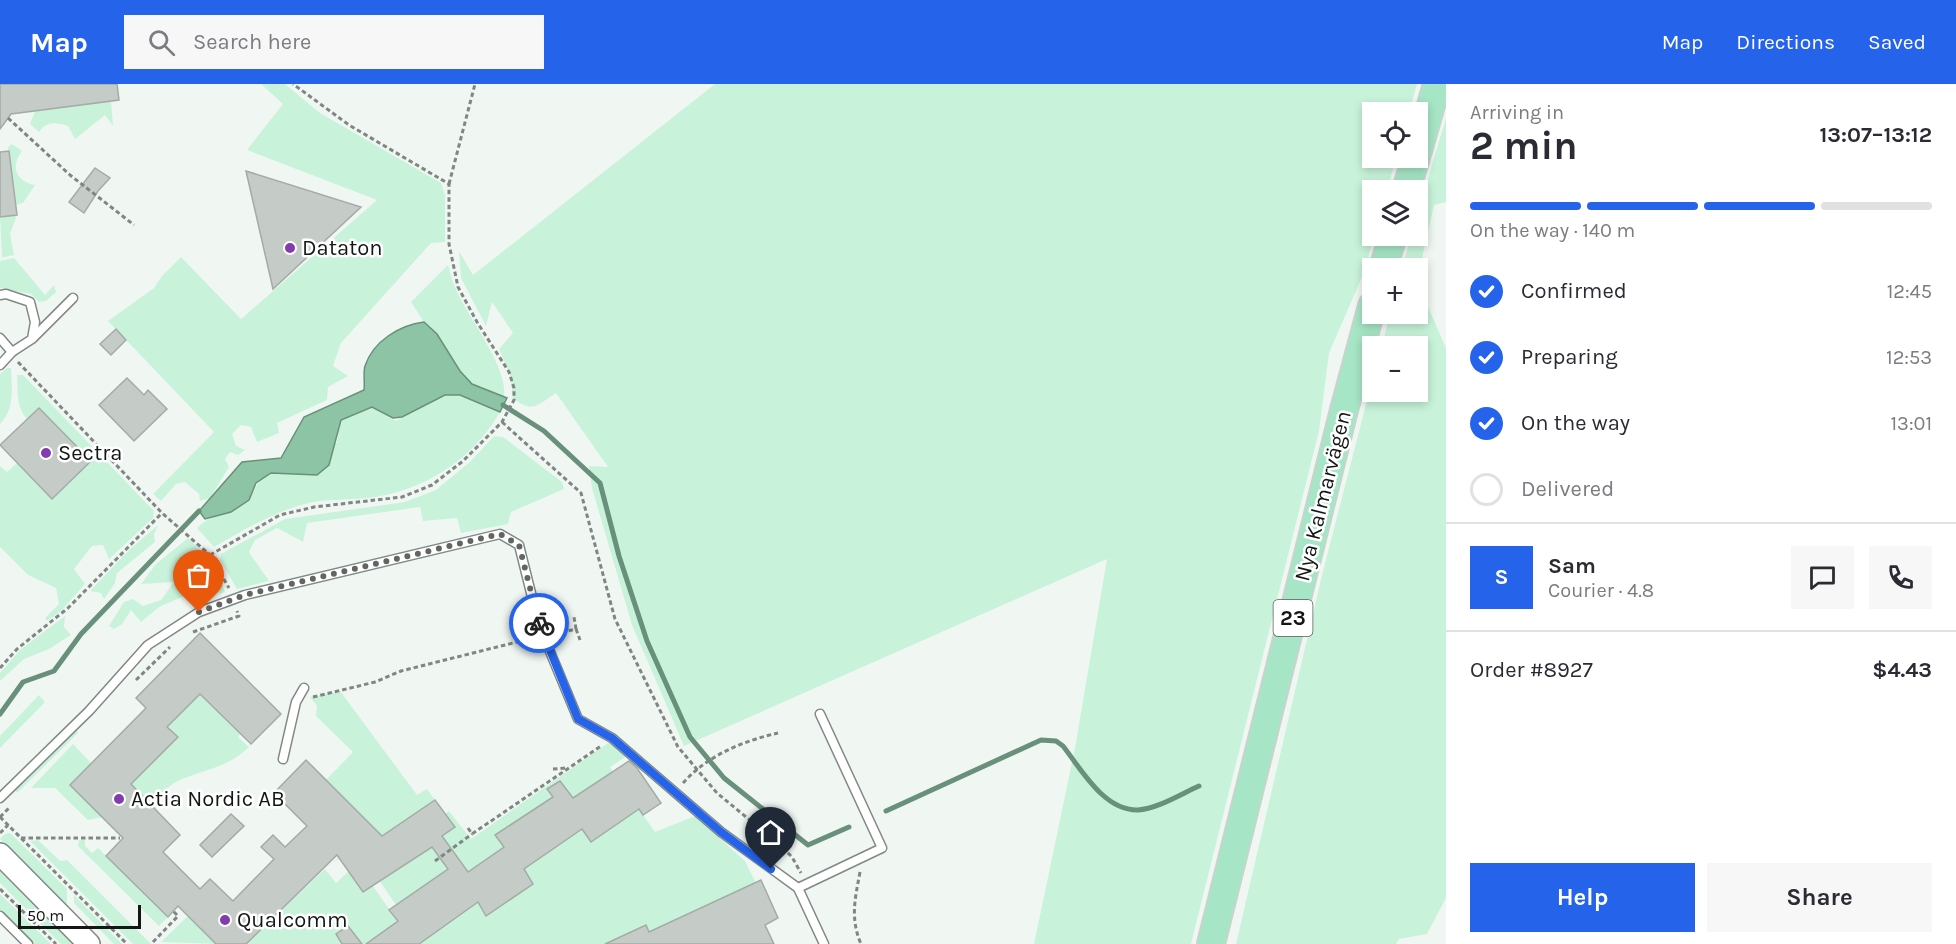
<!DOCTYPE html>
<html lang="en">
<head>
<meta charset="utf-8">
<style>
  body { margin:0; font-family:Karla,sans-serif; background:#f7f7f7; color:#2b2b33; height:100vh; display:flex; flex-direction:column; font-size:22px; white-space:nowrap }
  * { box-sizing:border-box; margin:0 }
  p { font-size:20px; color:#7c7c81 }
  .icon { flex:none; width:33px; height:33px; fill:none; stroke:currentColor; stroke-width:2; stroke-linecap:round; stroke-linejoin:round }
  .map { position:relative; flex:1; overflow:hidden }
  .drawer { display:flex; flex-direction:column; background:#fff; width:510px }
  .drawer>* { flex:none }
  .controls { position:absolute; left:1362px; top:18px; display:grid; gap:12px }
  .controls a { display:grid; place-items:center; width:66px; height:66px; border-radius:0px; background:#fff; box-shadow:0 3px 9px #0003; font-size:30px }
  .scale { position:absolute; left:18px; bottom:15px; width:123px; box-sizing:border-box; padding-left:6px; border:3px solid #141615; border-top:0; font-size:16px; line-height:21px; white-space:nowrap; color:#141615; -webkit-text-stroke:4px #fff; paint-order:stroke }
  .pin { position:absolute; display:grid; place-items:center; width:51px; height:51px; color:#fff; margin:-62px -26px; border-radius:50% 50% 50% 0; rotate:-45deg; box-shadow:0 0 6px #0007 }
  .pin .icon { rotate:45deg }
  .courier { position:absolute; display:grid; place-items:center; width:60px; height:60px; margin:-30px; border:4px solid #2563eb; border-radius:50%; background:#fff; color:#222; box-shadow:0 2px 8px #0007 }
  .overview em { font-style:normal; font-weight:700 }
  .overview div { display:flex; flex-direction:column-reverse }
  .overview { display:flex; align-items:center; justify-content:space-between; height:102px; padding:0 24px }
  h1 { font-size:39px; font-weight:700; line-height:45px }
  .bar { display:grid; grid-template-columns:repeat(4,1fr); gap:9px 6px; align-content:center; height:72px; padding:0 24px }
  .bar i { height:8px; border-radius:4px; background:#e1e1e2 }
  .bar .on { background:#2563eb }
  .bar p { grid-column:span 4 }
  .line { display:flex; align-items:center; gap:15px; padding:0 24px; border-top:2px solid #e1e1e2 }
  .line div { flex:1 }
  .round { display:grid; place-items:center; flex:none; width:63px; height:63px; border-radius:0px; background:#f7f7f7 }
  ol { padding:0 24px; list-style:none }
  li { display:flex; align-items:center; gap:18px; height:66px }
  li p { margin-inline-start:auto }
  li .icon { padding:6px; border-radius:50%; background:#2563eb; color:#fff; stroke-width:4 }
  li:last-child { color:#7c7c81 }
  li i { width:33px; height:33px; border:3px solid #e1e1e2; border-radius:50% }
  .button { display:flex; gap:12px; margin-top:auto; padding:12px 24px }
  .button a { flex:1; height:69px; border-radius:0px; background:#2563eb; color:#fff; font-size:24px; font-weight:700; line-height:69px; text-align:center }
  .button a+a { background:#f7f7f7; color:#2b2b33 }
  header { display:flex; align-items:center; gap:36px; box-sizing:border-box; height:84px; padding:0 30px; background:#2563eb; color:#fff }
  header strong { font-size:28px }
  nav { display:flex; gap:33px; margin-inline-start:auto; font-size:21px }
  .search { width:420px; height:54px; background:#f7f7f7; display:flex; align-items:center; gap:15px; box-sizing:border-box; padding:0 21px; border-radius:0px; color:#7c7c81; font-size:22px }
  main { display:flex; flex:1; min-height:0 }
  .map>svg:first-child { display:block }
  .green { fill:#c8f3da }
  .water { fill:#8dc4a6; stroke:#69907a; stroke-width:1.5 }
  .lines { fill:none; stroke-linecap:round; stroke-linejoin:round }
  .stream { stroke:#69907a; stroke-width:5 }
  .building { fill:#c5ccc7; stroke:#a4aba7; stroke-width:1.5 }
  .service-casing { stroke:#828884; stroke-width:11 }
  .tertiary-casing { stroke:#828884; stroke-width:24 }
  .primary-casing { stroke:#d0d0d0; stroke-width:30 }
  .path { stroke:#818583; stroke-width:3; stroke-dasharray:4.5 3; stroke-linecap:butt }
  .service { stroke:#fff; stroke-width:8 }
  .tertiary { stroke:#fff; stroke-width:21 }
  .primary { stroke:#a6e5c5; stroke-width:27 }
  .done { stroke:#616563; stroke-width:6; stroke-dasharray:0 10.8 }
  .route { stroke:#2563eb; stroke-width:8 }
  .poi-dot { fill:#833cae; stroke:#fff; stroke-width:2 }
  .labels { text-anchor:middle; dominant-baseline:central; stroke-width:5; stroke-linejoin:round; paint-order:stroke }
  .shield { fill:#fff; stroke:#5a5c5b; stroke-width:1.5 }
  .shield-label { font-size:21px; font-weight:bold; fill:#141615 }
  .poi-label { font-size:22px; fill:#141615; stroke:#fff; text-anchor:start }
  .street-label { font-size:22px; fill:#141615; stroke:#fff }
</style>
</head>
<body>
<header>
<strong>Map</strong>
<div class="search"><svg class="icon" aria-label="search" viewBox="0 0 24 24"><circle cx="10" cy="10" r="6"/><path d="M15 15l6 6"/></svg>Search here</div>
<nav><a>Map</a><a>Directions</a><a>Saved</a></nav>
</header>
<main>
<div class="map">
<svg width="1446" height="860" viewBox="0 0 1446 860">
  <rect width="100%" height="100%" fill="#f0f7f3"/>
  <g class="green">
    <path d="M261,0H285L320,29L441,99L445,111V158L431,159L341,259L333,282L348,292L328,303L327,316L277,339L279,349L257,358L251,343L241,341L232,350L236,362L245,366L238,371L230,368L225,375L229,383L210,414L200,417L199,410L185,398L176,400L161,417L153,410L214,348L108,237L154,204L162,192L181,173L241,235L377,116L247,66L283,20Z"/>
    <path d="M715,0H1417L1409,28H1372V74H1396L1387,106H1372L1374,152L1365,186L1329,269L1319,347L1191,860H1034L1075,664L1107,475L684,662L632,541L592,404L589,382L608,383L556,309C537,321 533,330 513,314L510,290L499,265L513,249L492,218L486,242L461,194L459,167L473,191Z"/>
    <path d="M111,17L113,42L105,31L75,55L68,42C57,38 46,37 39,48L30,40L35,27Z"/>
    <path d="M1446,34V118L1434,121L1418,192V184H1402L1411,152H1418V127Z"/>
    <path d="M12,60L22,67C9,84 18,98 35,101L23,119L15,121L8,63Z"/>
    <path d="M17,131L10,150L14,171L0,174L2,173L0,133Z"/>
    <path d="M14,174L45,211L54,201L56,208L46,217L39,218L31,210L0,204V177Z"/>
    <path d="M448,181C450,188 452,196 455,203C467,233 509,283 504,314L472,300L460,287L437,250L424,238L411,218Z"/>
    <path d="M1418,200L1446,264V814L1427,850L1399,855L1396,860H1236L1322,491L1372,297V308H1418V262H1382L1390,230H1418Z"/>
    <path d="M7,284H11C12,305 15,325 0,340V290Z"/>
    <path d="M17,291H23L154,427L153,434L109,475L103,461L92,462L74,485L85,500L62,526L47,537L45,534L59,520L56,504L28,491L0,463V382L7,388L17,379L53,415L91,377L39,324L27,335C16,323 18,308 17,291Z"/>
    <path d="M445,311H460L500,328C473,376 422,408 368,414C350,416 331,415 313,418C276,426 246,445 214,463L197,444C210,430 231,430 246,418C256,409 255,396 270,390C278,386 289,389 298,391L337,358L341,336L372,323L396,337Z"/>
    <path d="M494,352L503,353L562,398L564,405L511,428L508,440L461,449L457,434L423,437L420,423L307,439L303,458L277,444L255,456L249,468L269,497L237,505L220,476L221,470L285,435L405,418L436,406L471,377Z"/>
    <path d="M158,441L154,450L155,458L117,489L115,499L104,515L101,509L90,507L128,467Z"/>
    <path d="M188,454C205,470 217,486 225,508L219,510L216,498L159,523L141,538L131,526L122,540L114,545L109,542L124,518L133,515L143,522L161,516L174,498L141,500L156,480Z"/>
    <path d="M65,532L64,543L71,551L49,565L24,575L0,597V589L20,566Z"/>
    <path d="M340,607L417,711L427,705L435,716L357,770L351,764L331,781L369,740L326,696L353,668L316,632L317,622L310,613Z"/>
    <path d="M200,610L240,650L238,653L249,663C228,684 201,686 176,698C167,703 158,713 150,720L131,700L177,653L167,643Z"/>
    <path d="M39,611L45,618L0,664V652Z"/>
    <path d="M75,645L78,649L17,709L15,706Z"/>
    <path d="M608,659L628,671L610,683L613,688L573,714L560,697L548,705L553,713L495,751L504,763L468,788L453,768L442,776L448,785L396,821L379,796L419,772L418,769L454,744L445,730L449,727L471,755Z"/>
    <path d="M73,660L91,679L70,701L103,733L88,736L55,704H31Z"/>
    <path d="M639,725L655,748L695,732L745,777L756,799L649,848L645,841L617,855L619,860H419L478,818L486,832L524,785L582,745L591,758Z"/>
    <path d="M10,749L67,805V821L0,755L5,750Z"/>
    <path d="M38,756L60,777L67,776L151,860H133L30,757Z"/>
    <path d="M79,756H85V762L92,769L98,764L168,833L159,842L78,762Z"/>
    <path d="M0,784L76,860H61L0,799Z"/>
    <path d="M325,785L336,799L349,787L372,801L398,837L366,860H362L348,842L336,850L341,860H246Z"/>
    <path d="M0,810L51,860H32L0,828Z"/>
    <path d="M74,811L122,860H114L74,819Z"/>
    <path d="M188,832L216,860L161,858Z"/>
  </g>
  <path class="water" d="M424,238L437,250L460,287L472,300L507,314L500,328L460,311H445L402,333L393,334L372,323L341,336L329,381L317,391L271,389L256,399L249,416L231,428L205,435L199,427L242,378L281,374L304,333L364,306C365,298 363,289 365,282C373,257 400,241 424,238Z"/>
  <g class="lines">
    <g class="stream">
      <path d="M503,321L544,347L600,399L619,472L647,557L690,653L724,694L808,761L849,743"/>
      <path d="M0,630L23,598L54,587L81,550L199,427"/>
      <path d="M886,727L1041,656L1056,657L1063,662C1081,685 1104,727 1138,726C1157,725 1181,710 1199,702"/>
    </g>
  </g>
  <g class="building">
    <path d="M0,0H117L119,16L11,30L0,45Z"/>
    <path d="M9,67L17,131L0,133V68Z"/>
    <path d="M95,84L110,94L98,107L84,129L69,118Z"/>
    <path d="M246,87L361,123L273,205Z"/>
    <path d="M116,245L126,256L111,271L100,260Z"/>
    <path d="M127,294L144,311L148,306L167,325L134,357L99,321Z"/>
    <path d="M39,324L91,377L52,415L0,361Z"/>
    <path d="M200,549L281,630L251,660L200,610L167,643L178,653L131,700L180,751L163,768L200,805L210,795L233,817L274,775L261,763L273,751L285,763L307,742L274,709L306,676L382,752L435,716L455,743L442,752L468,788L504,763L495,751L553,713L547,705L560,697L573,714L629,677L637,684L661,719L643,731L639,725L591,758L582,745L524,785L533,800L486,832L478,818L419,860H366L398,837L389,826L448,785L432,763L363,808L337,771L246,860H216L178,822L168,833L106,772L123,754L70,701L146,624L136,614Z"/>
    <path d="M231,730L244,742L212,773L200,761Z"/>
    <path d="M761,796L778,834L765,841L774,860H605L646,841L649,848Z"/>
    <path d="M348,842L362,860H342L336,850Z"/>
  </g>
  <g class="lines">
    <g class="service-casing">
      <g id="service">
        <path d="M0,211L6,210L30,218L35,238L32,255L12,268L0,281"/>
        <path d="M0,254L12,268"/>
        <path d="M33,254L73,214"/>
        <path d="M283,675L296,618L304,604"/>
        <path d="M0,714L89,627L148,561L199,528L245,511L500,450L519,461L539,541L578,635L612,654L721,748L798,804L824,860"/>
        <path d="M798,804L882,764L820,630"/>
        <path d="M0,832L28,860"/>
      </g>
    </g>
    <g class="tertiary-casing">
      <path id="tertiary" d="M0,770L89,860"/>
    </g>
    <g class="primary-casing">
      <g id="primary">
        <path d="M1418,67L1437,0"/>
        <path d="M1406,106L1416,74"/>
        <path d="M1383,184L1393,152"/>
        <path d="M1211,860L1344,326L1372,222"/>
      </g>
    </g>
    <g class="path">
      <path d="M8,34L70,91L134,141"/>
      <path d="M449,100L475,0"/>
      <path d="M18,278L162,429L210,471L229,504"/>
      <path d="M502,338L581,409L615,535L678,663L717,709L780,761L792,773L801,789"/>
      <path d="M210,471L280,431L314,423L402,413L432,401L463,377L502,338L514,316V304L509,288L477,238L458,203L449,160V100L349,41L293,0"/>
      <path d="M576,545L580,556"/>
      <path d="M193,548L239,532L237,527"/>
      <path d="M554,550L576,545L574,533"/>
      <path d="M0,584L17,565L68,524L162,429"/>
      <path d="M136,596L170,563"/>
      <path d="M313,613L375,598L401,587L533,554"/>
      <path d="M553,685L566,684"/>
      <path d="M683,699C708,671 743,657 778,649"/>
      <path d="M0,733L9,724"/>
      <path d="M0,733L127,860"/>
      <path d="M468,744L472,750L601,662"/>
      <path d="M0,749L8,741"/>
      <path d="M21,754H120"/>
      <path d="M435,777L472,750"/>
      <path d="M860,788C855,815 850,834 861,860"/>
      <path d="M0,805L56,860"/>
      <path d="M153,858L178,832L173,827"/>
    </g>
    <use href="#service" class="service"/>
    <use href="#tertiary" class="tertiary"/>
    <use href="#primary" class="primary"/>
  </g>
  <g class="lines">
    <path class="done" d="M199,528L245,511L500,450L519,461L539,539"/>
    <path class="route" d="M539,539L578,635L612,654L721,748L771,785"/>
  </g>
  <g class="poi-dot">
    <circle cx="290" cy="164" r="6"/>
    <circle cx="46" cy="369" r="6"/>
    <circle cx="119" cy="715" r="6"/>
    <circle cx="225" cy="836" r="6"/>
  </g>
  <g class="labels">
    <rect class="shield" x="1273.5" y="516" width="39" height="36" rx="4.5"/>
    <g class="shield-label">
      <text x="1293" y="534">23</text>
    </g>
    <g class="poi-label">
      <text x="302" y="164">Dataton</text>
      <text x="58" y="369">Sectra</text>
      <text x="131" y="715">Actia Nordic AB</text>
      <text x="237" y="836">Qualcomm</text>
    </g>
    <g class="street-label">
      <text transform="translate(1323 412) rotate(-76)">Nya Kalmarvägen</text>
    </g>
  </g>
</svg>
<div class="controls">
<a><svg class="icon" aria-label="locate" viewBox="0 0 24 24"><circle cx="12" cy="12" r="6"/><path d="M12 2v4M12 18v4M2 12h4M18 12h4"/></svg></a>
<a><svg class="icon" aria-label="layers" viewBox="0 0 24 24"><path d="M12 4l9 5-9 5-9-5zM3 14l9 5 9-5"/></svg></a>
<a>+</a>
<a>−</a>
</div>
<div class="scale">50 m</div>
<div class="pin" style="left:199px;top:528px;background:#ea580c"><svg class="icon" aria-label="bag" viewBox="0 0 24 24"><path d="M5 8h14l-1 12H6zM9 8a3 3 0 0 1 6 0"/></svg></div>
<div class="pin" style="left:771px;top:785px;background:#1f2937"><svg class="icon" aria-label="home" viewBox="0 0 24 24"><path d="M3 11l9-7 9 7M6 9v11h12V9"/></svg></div>
<div class="courier" style="left:539px;top:539px"><svg class="icon" aria-label="bike" viewBox="0 0 24 24"><circle cx="6" cy="16" r="4"/><circle cx="18" cy="16" r="4"/><path d="M6 16l4-8h5l3 8M10 8l3 8H6M13 5h3"/></svg></div>
</div>
<section class="drawer">
<div class="overview"><div><h1>2 min</h1><p>Arriving in</p></div><em>13:07–13:12</em></div>
<div class="bar"><i class="on"></i><i class="on"></i><i class="on"></i><i></i><p>On the way · 140 m</p></div>
<ol>
<li><svg class="icon" aria-label="check" viewBox="0 0 24 24"><path d="M5 12l5 5 9-10"/></svg>Confirmed<p>12:45</p></li>
<li><svg class="icon" aria-label="check" viewBox="0 0 24 24"><path d="M5 12l5 5 9-10"/></svg>Preparing<p>12:53</p></li>
<li><svg class="icon" aria-label="check" viewBox="0 0 24 24"><path d="M5 12l5 5 9-10"/></svg>On the way<p>13:01</p></li>
<li><i></i>Delivered</li>
</ol>
<div class="line" style="height:108px"><b class="round" style="background:#2563eb;color:#fff">S</b><div><b>Sam</b><p>Courier · 4.8</p></div><a class="round"><svg class="icon" aria-label="chat" viewBox="0 0 24 24"><path d="M4 5h16v11H9l-5 4z"/></svg></a><a class="round"><svg class="icon" aria-label="phone" viewBox="0 0 24 24"><path d="M5 4h4l2 5-3 2q2 4 5 5l2-3 5 2v4C11 20 4 13 5 4z"/></svg></a></div>
<div class="line" style="height:78px"><div>Order #8927</div><b>$4.43</b></div>
<div class="button"><a>Help</a><a>Share</a></div>
</section>
</main>
</body>
</html>
